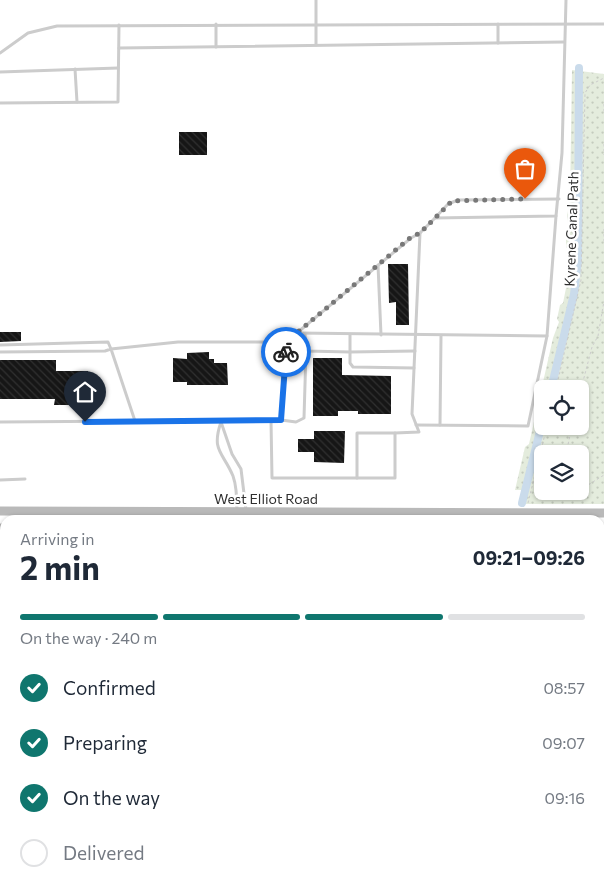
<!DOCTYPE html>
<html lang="en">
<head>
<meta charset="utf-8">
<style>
  body { margin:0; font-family:Commissioner,sans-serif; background:#f2f2f3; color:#1f2937; height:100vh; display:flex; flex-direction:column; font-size:19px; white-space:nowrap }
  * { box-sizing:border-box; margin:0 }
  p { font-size:16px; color:#747a83 }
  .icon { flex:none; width:28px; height:28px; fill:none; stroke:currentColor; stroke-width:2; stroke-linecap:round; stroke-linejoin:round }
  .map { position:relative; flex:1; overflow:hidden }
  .drawer { position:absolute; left:0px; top:515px; width:605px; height:376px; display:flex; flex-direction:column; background:#fff; border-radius:15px 15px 0 0; box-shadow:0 1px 4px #0004 }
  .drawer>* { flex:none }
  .buttons { position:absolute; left:534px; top:380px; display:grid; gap:10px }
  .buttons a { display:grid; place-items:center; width:55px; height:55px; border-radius:8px; background:#fff; box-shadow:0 1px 4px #0004; font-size:25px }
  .pin { position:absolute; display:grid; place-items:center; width:42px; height:42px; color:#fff; margin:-51px -21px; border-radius:50% 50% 50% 0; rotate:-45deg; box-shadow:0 0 5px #0007 }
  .pin .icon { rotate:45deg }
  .courier { position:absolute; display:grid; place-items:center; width:50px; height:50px; margin:-25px; border:4px solid #1a73e8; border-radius:50%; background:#fff; color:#222; box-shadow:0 1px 6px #0007 }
  .head em { font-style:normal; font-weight:700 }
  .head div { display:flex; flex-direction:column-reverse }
  .head { display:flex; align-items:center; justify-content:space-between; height:85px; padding:0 20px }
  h1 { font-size:32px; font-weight:700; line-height:38px }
  .bar { display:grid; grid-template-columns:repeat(4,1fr); gap:8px 5px; align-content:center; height:60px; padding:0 20px }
  .bar i { height:6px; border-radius:4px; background:#e0e1e3 }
  .bar .on { background:#0f766e }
  .bar p { grid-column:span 4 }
  ol { padding:0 20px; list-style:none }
  li { display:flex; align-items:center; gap:15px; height:55px }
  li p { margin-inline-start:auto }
  li .icon { padding:5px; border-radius:50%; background:#0f766e; color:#fff; stroke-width:4 }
  li:last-child { color:#747a83 }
  li i { width:28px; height:28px; border:2px solid #e0e1e3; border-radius:50% }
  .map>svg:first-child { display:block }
  .grass { fill:url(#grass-dots); fill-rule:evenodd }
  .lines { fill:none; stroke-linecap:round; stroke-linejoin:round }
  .canal { stroke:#cadbeb; stroke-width:8 }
  .building { fill:url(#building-back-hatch) }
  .path { stroke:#ccc; stroke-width:1; stroke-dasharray:2.5 2.5; stroke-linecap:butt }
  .service { stroke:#ccc; stroke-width:3 }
  .minor { stroke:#ccc; stroke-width:5.5 }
  .secondary { stroke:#b9b9b9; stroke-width:9 }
  .done { stroke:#787878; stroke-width:5; stroke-dasharray:0 9 }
  .route { stroke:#1a73e8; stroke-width:6 }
  .labels { text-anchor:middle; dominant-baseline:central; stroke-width:5; stroke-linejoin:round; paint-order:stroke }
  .street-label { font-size:14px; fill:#2f2f2f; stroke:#fff }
</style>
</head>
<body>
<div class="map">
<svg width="604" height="891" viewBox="0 0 604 891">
  <defs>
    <pattern id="grass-dots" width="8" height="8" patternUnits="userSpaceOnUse" patternTransform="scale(1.25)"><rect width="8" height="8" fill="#e4ecdd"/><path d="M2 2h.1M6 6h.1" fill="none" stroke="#c4cbbe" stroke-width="1.8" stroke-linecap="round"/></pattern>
    <pattern id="building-back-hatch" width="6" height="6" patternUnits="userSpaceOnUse" patternTransform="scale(1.25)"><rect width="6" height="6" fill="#161616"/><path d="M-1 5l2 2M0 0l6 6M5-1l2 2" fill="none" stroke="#303030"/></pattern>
  </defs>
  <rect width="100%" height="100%" fill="#fff"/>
  <path class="grass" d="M572,70L604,74V504H525L528,490H515L525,447L529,444L553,338L559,322L557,319L560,305L563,303L567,283L565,281L569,250L566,247V232L569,230L567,216L570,198ZM542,389H580V426H542ZM542,454H580V491H542Z"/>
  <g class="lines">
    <g class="canal">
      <path d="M551,389L574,294L578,260L579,68"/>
      <path d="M522,503L542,423"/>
      <path d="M453,891L454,886"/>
    </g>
  </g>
  <g class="building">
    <rect x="179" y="132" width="28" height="23"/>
    <path d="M388,264H408L409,325H396V302L389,303Z"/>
    <path d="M0,332H21V341L0,342Z"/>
    <path d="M209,352V359H214V363H227L228,385H187V382H173V358L187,359V353Z"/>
    <path d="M313,358H342V375L391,376V414H358V411H338V416H313Z"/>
    <path d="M0,360H56V371H88V380H91V404L74,407V405H54L55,399H0Z"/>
    <path d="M314,431H345L344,463L314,462V452H298V439H314Z"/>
  </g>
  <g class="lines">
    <g class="path">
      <path d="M604,104V114"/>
      <path d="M604,144V155"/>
      <path d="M604,229V242"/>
      <path d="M556,389L581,280L585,93L590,85L604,78"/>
      <path d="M580,393L592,347L598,336L604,301"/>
      <path d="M566,454L572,426"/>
      <path d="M580,490L604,475"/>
      <path d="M559,491L561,497L566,498L576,491"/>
      <path d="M528,503L547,426"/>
      <path d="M436,891L438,886"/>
    </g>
    <g class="service">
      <path d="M316,0V45"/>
      <path d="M498,43V24"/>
      <path d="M216,47V24"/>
      <path d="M119,48L564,42"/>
      <path d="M0,53L28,33L57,26L604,24"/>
      <path d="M75,69L77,102"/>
      <path d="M0,72L118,68"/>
      <path d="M0,103L118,102L119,25"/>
      <path d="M435,218L448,204L458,200L559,199"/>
      <path d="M378,265L381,335"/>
      <path d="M297,333L547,336"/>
      <path d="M305,334L306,351L350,352V363L353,367L414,368"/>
      <path d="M350,335V352L415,351"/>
      <path d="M286,342L281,420L135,421L111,349L178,342H286L411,238L420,233"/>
      <path d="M0,345L108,342L111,349L105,351L0,352"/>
      <path d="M271,420L272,478H395V433L419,432L412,414L420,233L435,218L556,216L562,153L566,0"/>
      <path d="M281,420L296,422L304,418L306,351"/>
      <path d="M0,422L135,421"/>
      <path d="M416,425L528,426L547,336L556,216"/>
      <path d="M440,425L441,336"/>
      <path d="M357,478V433H395"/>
      <path d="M0,480L25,479"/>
      <path d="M237,511C237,499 237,487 233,476C223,452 211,451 221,422L232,454L241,469L246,510"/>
      <path d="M26,512V520"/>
      <path d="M0,634H5"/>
    </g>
    <g class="minor">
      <path d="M236,520L237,511"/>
      <path d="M600,657H604"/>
      <path d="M600,763H604"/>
      <path d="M0,793H5"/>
      <path d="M0,820V831"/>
      <path d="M600,870H604"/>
      <path d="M218,886V891"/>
      <path d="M325,886L346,891"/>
      <path d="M365,886L369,891"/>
      <path d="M319,891L321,886"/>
      <path d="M351,891L355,886"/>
    </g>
    <g class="secondary">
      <path d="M0,511L604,513"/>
      <path d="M0,528H5"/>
      <path d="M600,529H604"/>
    </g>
  </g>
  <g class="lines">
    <path class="done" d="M286,352V342L410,238L420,233L452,201L525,199"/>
    <path class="route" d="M85,422L281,420L286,352"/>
  </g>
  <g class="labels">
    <g class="street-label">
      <text transform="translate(571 229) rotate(-88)">Kyrene Canal Path</text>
      <text x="266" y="498">West Elliot Road</text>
    </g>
  </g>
</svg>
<div class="buttons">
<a><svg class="icon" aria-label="locate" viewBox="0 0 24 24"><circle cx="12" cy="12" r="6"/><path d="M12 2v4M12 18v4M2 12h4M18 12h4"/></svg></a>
<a><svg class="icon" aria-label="layers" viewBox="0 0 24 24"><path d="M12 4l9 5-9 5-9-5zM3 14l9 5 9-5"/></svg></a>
</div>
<div class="pin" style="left:525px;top:199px;background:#ea580c"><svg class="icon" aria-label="bag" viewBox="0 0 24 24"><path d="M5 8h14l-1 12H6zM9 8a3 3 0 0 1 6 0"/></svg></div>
<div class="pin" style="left:85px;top:422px;background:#1f2937"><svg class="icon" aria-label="home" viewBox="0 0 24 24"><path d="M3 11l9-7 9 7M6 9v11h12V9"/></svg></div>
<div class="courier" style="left:286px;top:352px"><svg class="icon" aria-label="bike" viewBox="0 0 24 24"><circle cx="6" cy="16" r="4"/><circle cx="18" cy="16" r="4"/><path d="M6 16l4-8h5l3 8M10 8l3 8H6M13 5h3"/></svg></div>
<section class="drawer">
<div class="head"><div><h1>2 min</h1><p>Arriving in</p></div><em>09:21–09:26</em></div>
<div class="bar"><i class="on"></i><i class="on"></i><i class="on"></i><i></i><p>On the way · 240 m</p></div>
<ol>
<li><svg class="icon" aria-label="check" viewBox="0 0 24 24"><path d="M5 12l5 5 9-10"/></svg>Confirmed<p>08:57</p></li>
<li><svg class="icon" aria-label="check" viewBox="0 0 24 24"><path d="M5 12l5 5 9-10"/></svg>Preparing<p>09:07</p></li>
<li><svg class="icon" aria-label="check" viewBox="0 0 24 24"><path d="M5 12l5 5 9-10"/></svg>On the way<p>09:16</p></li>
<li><i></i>Delivered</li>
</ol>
</section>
</div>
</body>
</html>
